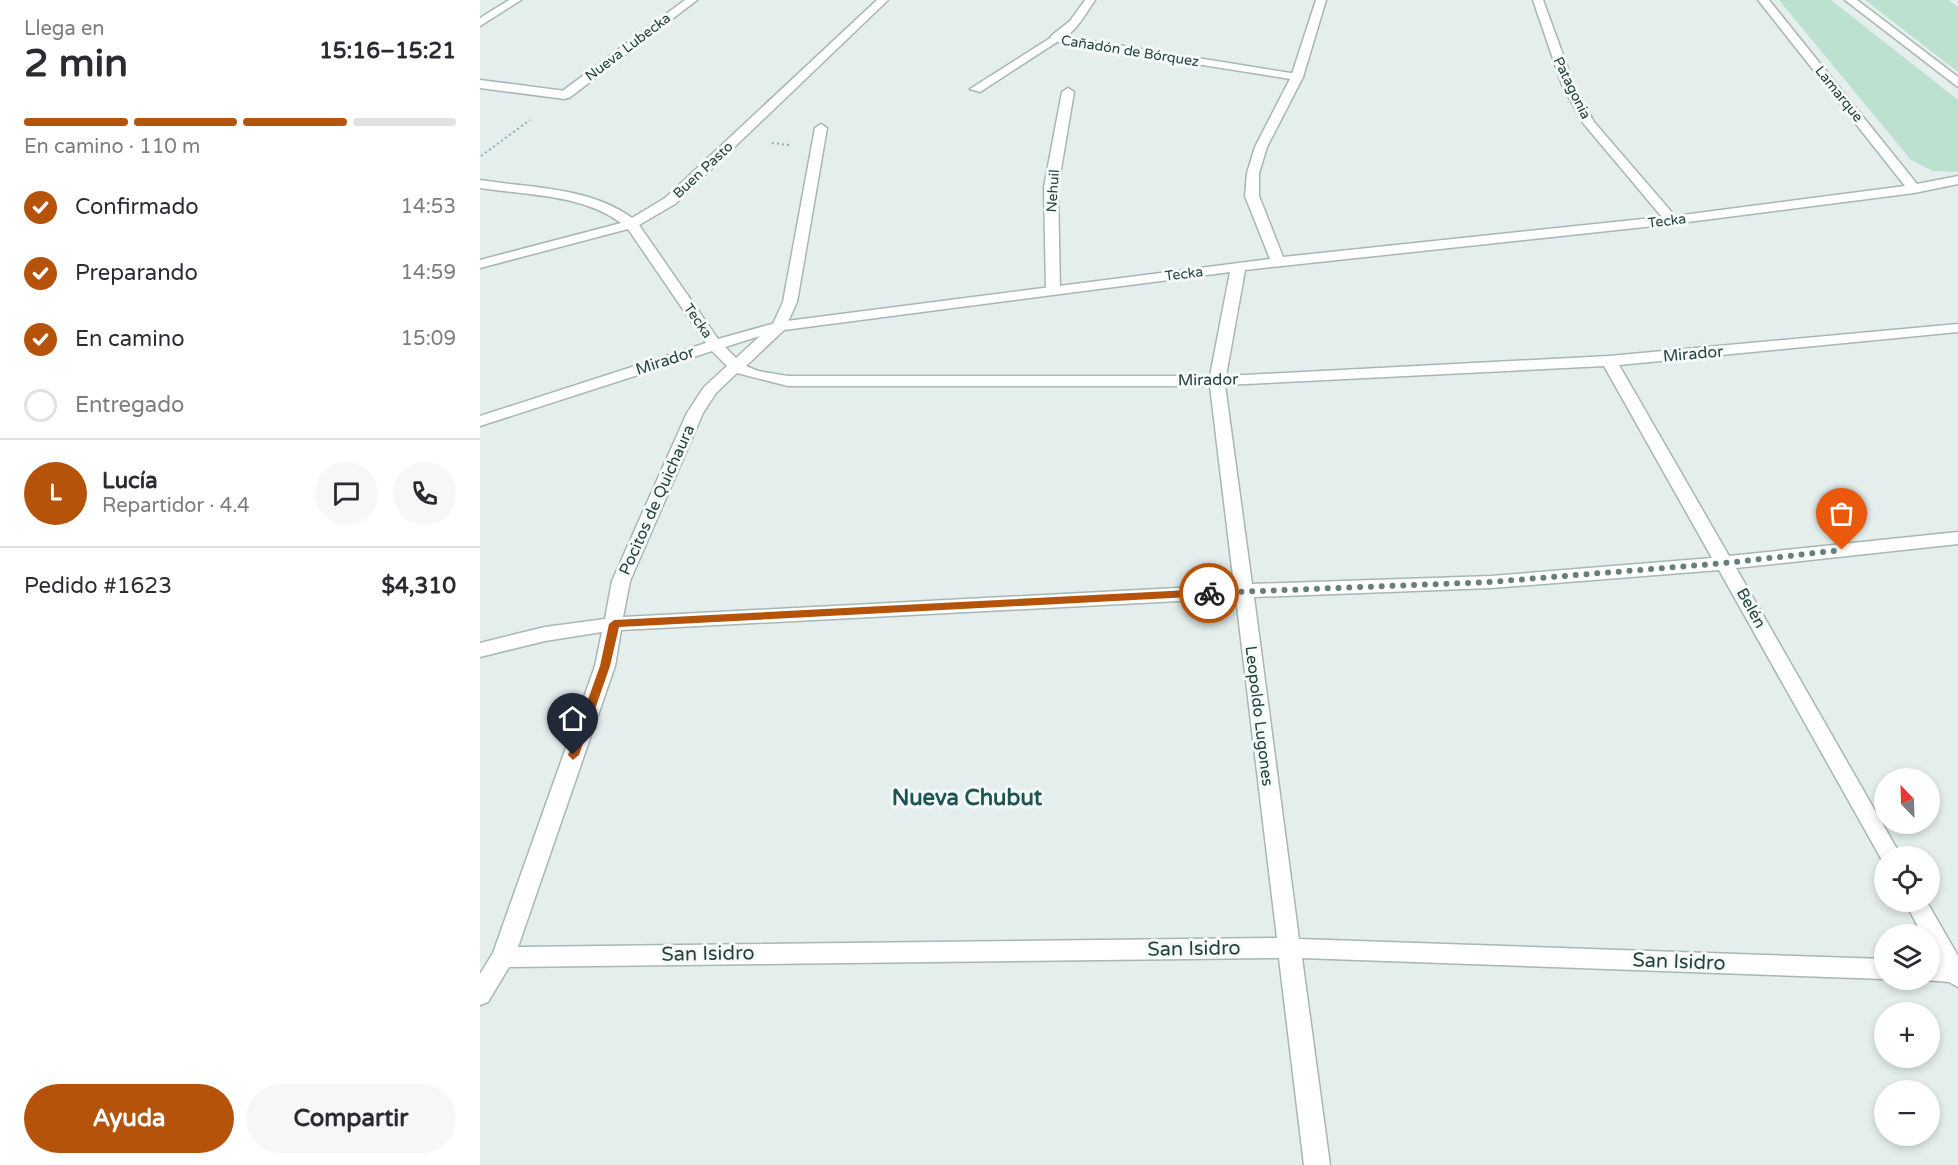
<!DOCTYPE html>
<html lang="es">
<head>
<meta charset="utf-8">
<style>
  body { margin:0; font-family:"Varela Round",sans-serif; background:#f7f7f7; color:#2b2b33; height:100vh; display:flex; flex-direction:column; font-size:22px; white-space:nowrap }
  * { box-sizing:border-box; margin:0 }
  p { font-size:20px; color:#7c7c81 }
  .icon { flex:none; width:33px; height:33px; fill:none; stroke:currentColor; stroke-width:2; stroke-linecap:round; stroke-linejoin:round }
  .map { position:relative; flex:1; overflow:hidden }
  .details { display:flex; flex-direction:column; background:#fff; width:480px }
  .details>* { flex:none }
  .needle { width:39px; rotate:337deg }
  .controls { position:absolute; left:1394px; top:768px; display:grid; gap:12px }
  .controls a { display:grid; place-items:center; width:66px; height:66px; border-radius:50%; background:#fff; box-shadow:0 3px 9px #0003; font-size:30px }
  .pin { position:absolute; display:grid; place-items:center; width:51px; height:51px; color:#fff; margin:-62px -26px; border-radius:50% 50% 50% 0; rotate:-45deg; box-shadow:0 0 6px #0007 }
  .pin .icon { rotate:45deg }
  .courier { position:absolute; display:grid; place-items:center; width:60px; height:60px; margin:-30px; border:4px solid #b45309; border-radius:50%; background:#fff; color:#222; box-shadow:0 2px 8px #0007 }
  .head em { font-style:normal; font-weight:700 }
  .head div { display:flex; flex-direction:column-reverse }
  .head { display:flex; align-items:center; justify-content:space-between; height:102px; padding:0 24px }
  h1 { font-size:39px; font-weight:700; line-height:45px }
  .bar { display:grid; grid-template-columns:repeat(4,1fr); gap:9px 6px; align-content:center; height:72px; padding:0 24px }
  .bar i { height:8px; border-radius:4px; background:#e1e1e2 }
  .bar .on { background:#b45309 }
  .bar p { grid-column:span 4 }
  .line { display:flex; align-items:center; gap:15px; padding:0 24px; border-top:2px solid #e1e1e2 }
  .line div { flex:1 }
  .round { display:grid; place-items:center; flex:none; width:63px; height:63px; border-radius:32px; background:#f7f7f7 }
  ol { padding:0 24px; list-style:none }
  li { display:flex; align-items:center; gap:18px; height:66px }
  li p { margin-inline-start:auto }
  li .icon { padding:6px; border-radius:50%; background:#b45309; color:#fff; stroke-width:4 }
  li:last-child { color:#7c7c81 }
  li i { width:33px; height:33px; border:3px solid #e1e1e2; border-radius:50% }
  .button { display:flex; gap:12px; margin-top:auto; padding:12px 24px }
  .button a { flex:1; height:69px; border-radius:36px; background:#b45309; color:#fff; font-size:24px; font-weight:700; line-height:69px; text-align:center }
  .button a+a { background:#f7f7f7; color:#2b2b33 }
  main { display:flex; flex:1; min-height:0 }
  .map>svg:first-child { display:block }
  .green { fill:#bce1ce }
  .lines { fill:none; stroke-linecap:round; stroke-linejoin:round }
  .service-casing { stroke:#a6b7b5; stroke-width:3 }
  .minor-casing { stroke:#a6b7b5; stroke-width:3 }
  .tertiary-casing { stroke:#a6b7b5; stroke-width:3 }
  .path { stroke:#82b4af; stroke-width:2; stroke-dasharray:2 3; stroke-linecap:butt }
  .service { fill:#fff; fill-rule:evenodd }
  .minor { fill:#fff; fill-rule:evenodd }
  .tertiary { fill:#fff; fill-rule:evenodd }
  .route { fill:#b45309 }
  .done { stroke:#667e7c; stroke-width:6; stroke-dasharray:0 10.8 }
  .labels { text-anchor:middle; dominant-baseline:central; stroke-width:6; stroke-linejoin:round; paint-order:stroke }
  .far-street-label { font-size:14px; fill:#224240; stroke:#f5faf9 }
  .street-label { font-size:16px; fill:#224240; stroke:#f5faf9 }
  .near-street-label { font-size:20px; fill:#224240; stroke:#f5faf9 }
  .district-label { font-size:22px; font-weight:bold; fill:#1c5654; stroke:#f5faf9 }
</style>
</head>
<body>
<main>
<section class="details">
<div class="head"><div><h1>2 min</h1><p>Llega en</p></div><em>15:16–15:21</em></div>
<div class="bar"><i class="on"></i><i class="on"></i><i class="on"></i><i></i><p>En camino · 110 m</p></div>
<ol>
<li><svg class="icon" aria-label="check" viewBox="0 0 24 24"><path d="M5 12l5 5 9-10"/></svg>Confirmado<p>14:53</p></li>
<li><svg class="icon" aria-label="check" viewBox="0 0 24 24"><path d="M5 12l5 5 9-10"/></svg>Preparando<p>14:59</p></li>
<li><svg class="icon" aria-label="check" viewBox="0 0 24 24"><path d="M5 12l5 5 9-10"/></svg>En camino<p>15:09</p></li>
<li><i></i>Entregado</li>
</ol>
<div class="line" style="height:108px"><b class="round" style="background:#b45309;color:#fff">L</b><div><b>Lucía</b><p>Repartidor · 4.4</p></div><a class="round"><svg class="icon" aria-label="chat" viewBox="0 0 24 24"><path d="M4 5h16v11H9l-5 4z"/></svg></a><a class="round"><svg class="icon" aria-label="phone" viewBox="0 0 24 24"><path d="M5 4h4l2 5-3 2q2 4 5 5l2-3 5 2v4C11 20 4 13 5 4z"/></svg></a></div>
<div class="line" style="height:78px"><div>Pedido #1623</div><b>$4,310</b></div>
<div class="button"><a>Ayuda</a><a>Compartir</a></div>
</section>
<div class="map">
<svg width="1478" height="1165" viewBox="0 0 1478 1165">
  <rect width="100%" height="100%" fill="#e4eeec"/>
  <g class="green">
    <path d="M1299,0H1351L1478,100V172L1453,171L1431,160Z"/>
    <path d="M1385,0H1468L1478,7V72Z"/>
  </g>
  <g class="lines">
    <g class="service-casing">
      <g id="service">
        <path d="M575,35L817,74L823,77L817,80L577,42L500,92L490,89Z"/>
        <path d="M0,80L85,91L91,95L85,99L0,88Z"/>
        <path d="M588,88L594,92L578,187L580,291L573,295L566,291L564,187L582,92Z"/>
        <path d="M341,124L347,128L317,302L306,326L299,330L292,326L303,302L335,128Z"/>
      </g>
    </g>
    <g class="minor-casing">
      <g id="minor">
        <path d="M29,0H41L0,26V18Z"/>
        <path d="M205,0H217L89,98H81V92Z"/>
        <path d="M397,0H408L195,204L159,225L238,339L299,322L790,259L765,196L767,173L775,147L811,77L836,0H846L823,77L787,147L779,173V196L803,257L1182,217L1103,123L1082,85L1053,0H1063L1094,85L1114,122L1195,216L1425,186L1278,0H1289L1437,184L1478,176V184L1434,193L1192,224L765,270L746,376L1129,356L1478,324V332L1139,365L1249,556L1478,532V544L1256,568L1421,856H1404L1403,862L1239,570L1011,588L774,597L819,939L1404,959V979L822,958L850,1165H824L799,958L29,967L8,1002L0,1005V974L13,953L115,666L122,632L65,641L0,657V643L65,627L125,619L132,581L207,413L224,387L247,366L232,351L0,426V416L226,343L148,229L0,268V260L141,223C102,194 46,195 0,188V180C50,188 110,187 152,218L185,198ZM750,272L730,376H308L278,371L266,366L304,330ZM280,336L256,358L245,347ZM1124,366L1232,558L1011,576L772,584L745,385ZM257,373L308,386H730L754,585L143,617L150,581L223,413L236,393ZM756,598L797,938L38,947L135,666L141,630Z"/>
        <path d="M605,0H615C606,13 590,44 571,40V36L590,21Z"/>
        <path d="M1425,902H1447L1478,956V987L1469,982L1445,980H1449V961H1457L1449,946V934H1442Z"/>
      </g>
    </g>
    <g class="tertiary-casing">
      <path id="tertiary" d="M1365,0H1377L1478,77V87Z"/>
    </g>
    <g class="path">
      <path d="M292,143L309,145"/>
      <path d="M1,156L50,120"/>
    </g>
    <use href="#service" class="service"/>
    <use href="#minor" class="minor"/>
    <use href="#tertiary" class="tertiary"/>
  </g>
  <path class="route" d="M729,589L734,593L729,596L139,627L130,666L99,755L93,760L88,755L120,666L129,624L134,620Z"/>
  <g class="lines">
    <path class="done" d="M729,593L1011,582L1245,563L1362,550"/>
  </g>
  <g class="labels">
    <g class="far-street-label">
      <text transform="translate(148 47) rotate(-37)">Nueva Lubecka</text>
      <text transform="translate(650 51) rotate(9)">Cañadón de Bórquez</text>
      <text transform="translate(1092 88) rotate(64)">Patagonia</text>
      <text transform="translate(1359 94) rotate(51)">Lamarque</text>
      <text transform="translate(223 170) rotate(-43)">Buen Pasto</text>
      <text transform="translate(573 191) rotate(-86)">Nehuil</text>
      <text transform="translate(1187 221) rotate(-7)">Tecka</text>
      <text transform="translate(704 274) rotate(-7)">Tecka</text>
      <text transform="translate(218 321) rotate(55)">Tecka</text>
    </g>
    <g class="street-label">
      <text transform="translate(1213 354) rotate(-5)">Mirador</text>
      <text transform="translate(185 361) rotate(-18)">Mirador</text>
      <text transform="translate(728 380) rotate(-1)">Mirador</text>
      <text transform="translate(177 500) rotate(-66)">Pocitos de Quichaura</text>
      <text transform="translate(1271 608) rotate(61)">Belén</text>
      <text transform="translate(779 716) rotate(83)">Leopoldo Lugones</text>
    </g>
    <g class="near-street-label">
      <text transform="translate(714 949) rotate(-1)">San Isidro</text>
      <text transform="translate(228 954) rotate(-1)">San Isidro</text>
      <text transform="translate(1199 962) rotate(2)">San Isidro</text>
    </g>
    <g class="district-label">
      <text x="487" y="798">Nueva Chubut</text>
    </g>
  </g>
</svg>
<div class="controls">
<a><svg class="needle" viewBox="-14 -14 28 28"><path d="M0-13l5 13h-10z" fill="#e53935"/><path d="M0 13l5-13h-10z" fill="#7c7c81"/></svg></a>
<a><svg class="icon" aria-label="locate" viewBox="0 0 24 24"><circle cx="12" cy="12" r="6"/><path d="M12 2v4M12 18v4M2 12h4M18 12h4"/></svg></a>
<a><svg class="icon" aria-label="layers" viewBox="0 0 24 24"><path d="M12 4l9 5-9 5-9-5zM3 14l9 5 9-5"/></svg></a>
<a>+</a>
<a>−</a>
</div>
<div class="pin" style="left:1362px;top:550px;background:#ea580c"><svg class="icon" aria-label="bag" viewBox="0 0 24 24"><path d="M5 8h14l-1 12H6zM9 8a3 3 0 0 1 6 0"/></svg></div>
<div class="pin" style="left:93px;top:755px;background:#1f2937"><svg class="icon" aria-label="home" viewBox="0 0 24 24"><path d="M3 11l9-7 9 7M6 9v11h12V9"/></svg></div>
<div class="courier" style="left:729px;top:593px"><svg class="icon" aria-label="bike" viewBox="0 0 24 24"><circle cx="6" cy="16" r="4"/><circle cx="18" cy="16" r="4"/><path d="M6 16l4-8h5l3 8M10 8l3 8H6M13 5h3"/></svg></div>
</div>
</main>
</body>
</html>
